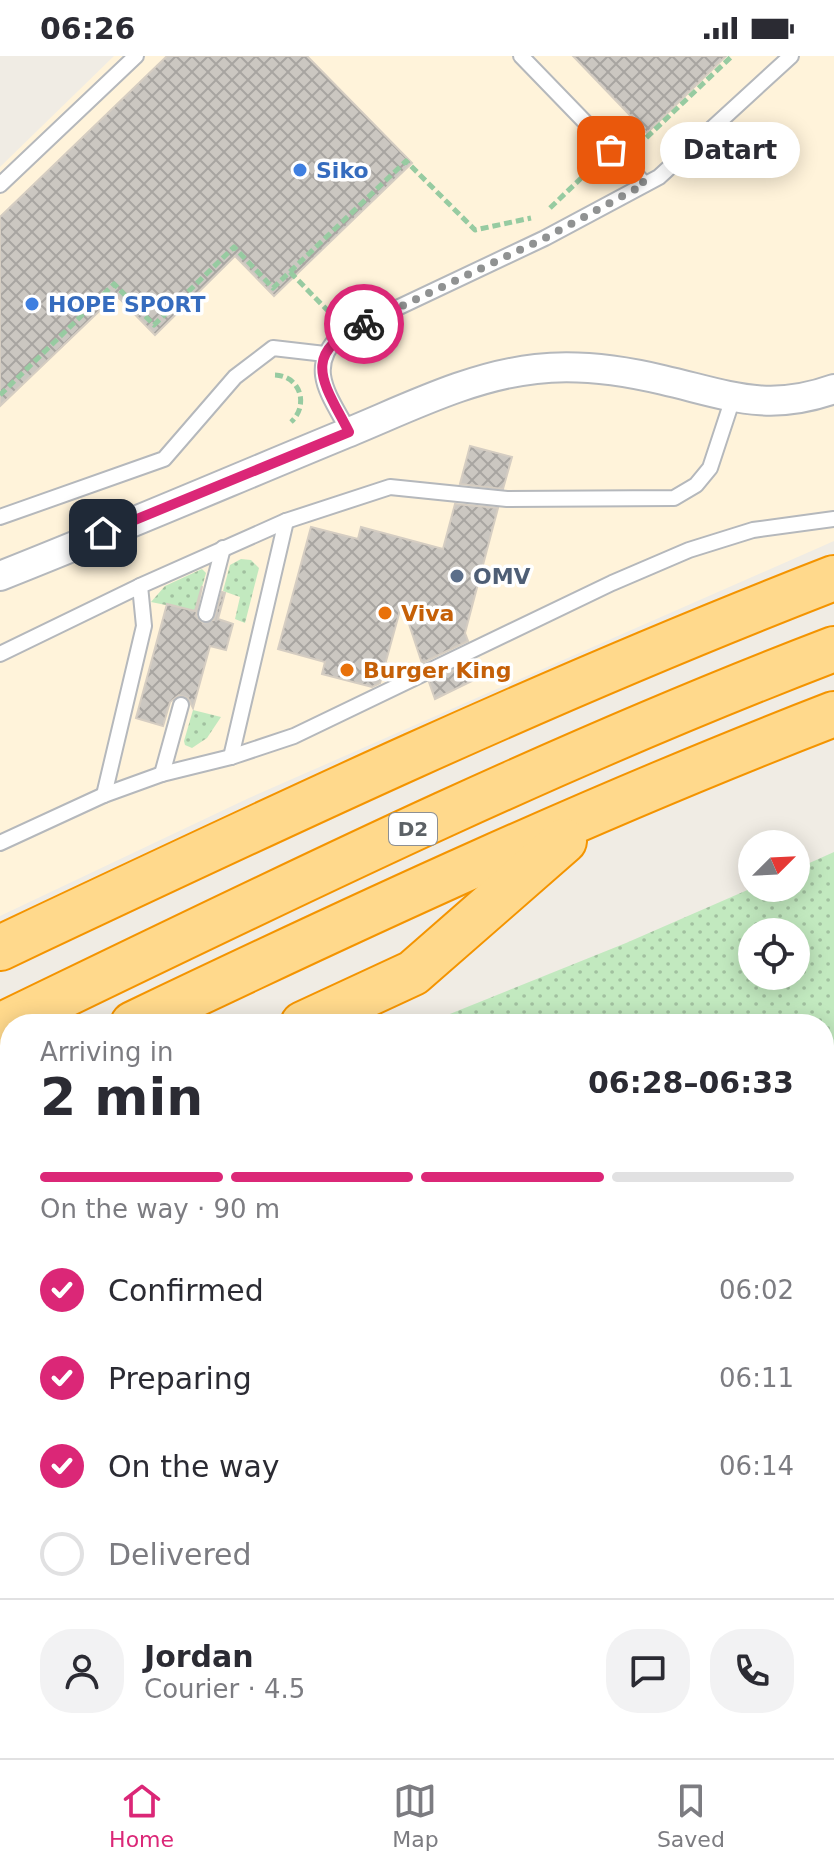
<!DOCTYPE html>
<html lang="en">
<head>
<meta charset="utf-8">
<style>
  body { margin:0; font-family:"DejaVu Sans",sans-serif; background:#f2f2f3; color:#2b2b33; height:100vh; display:flex; flex-direction:column; font-size:30px; white-space:nowrap }
  * { box-sizing:border-box; margin:0 }
  p { font-size:26px; color:#7c7c81 }
  .icon { flex:none; width:44px; height:44px; fill:none; stroke:currentColor; stroke-width:2; stroke-linecap:round; stroke-linejoin:round }
  .map { position:relative; flex:1; overflow:hidden }
  .details { position:absolute; left:0px; top:958px; width:834px; height:744px; display:flex; flex-direction:column; background:#fff; border-radius:32px 32px 0 0; box-shadow:0 4px 20px #0003 }
  .details>* { flex:none }
  .needle { width:52px; rotate:66deg }
  .controls { position:absolute; left:738px; top:774px; display:grid; gap:16px }
  .controls a { display:grid; place-items:center; width:72px; height:72px; border-radius:50%; background:#fff; box-shadow:0 4px 20px #0003; font-size:40px }
  .pin { position:absolute; display:grid; place-items:center; width:68px; height:68px; color:#fff; margin:-34px; border-radius:16px; box-shadow:0 4px 12px #0006 }
  .courier { position:absolute; display:grid; place-items:center; width:80px; height:80px; margin:-40px; border:6px solid #db2777; border-radius:50%; background:#fff; color:#222; box-shadow:0 2px 10px #0007 }
  .bubble { position:absolute; height:56px; border-radius:28px; background:#fff; box-shadow:0 4px 20px #0003; font-size:26px; font-weight:800; line-height:56px; text-align:center }
  .head em { font-style:normal; font-weight:800 }
  .head div { display:flex; flex-direction:column-reverse }
  .head { display:flex; align-items:center; justify-content:space-between; height:136px; padding:0 40px }
  h1 { font-size:52px; font-weight:800; line-height:60px }
  .bar { display:grid; grid-template-columns:repeat(4,1fr); gap:12px 8px; align-content:center; height:96px; padding:0 40px }
  .bar i { height:10px; border-radius:6px; background:#e1e1e2 }
  .bar .active { background:#db2777 }
  .bar p { grid-column:span 4 }
  .line { display:flex; align-items:center; gap:20px; padding:0 40px; border-top:2px solid #e1e1e2 }
  .line div { flex:1 }
  .round { display:grid; place-items:center; flex:none; width:84px; height:84px; border-radius:32px; background:#f2f2f3 }
  ol { padding:0 40px; list-style:none }
  li { display:flex; align-items:center; gap:24px; height:88px }
  li p { margin-inline-start:auto }
  li .icon { padding:8px; border-radius:50%; background:#db2777; color:#fff; stroke-width:4 }
  li:last-child { color:#7c7c81 }
  li i { width:44px; height:44px; border:4px solid #e1e1e2; border-radius:50% }
  .status { display:flex; justify-content:space-between; align-items:center; height:56px; padding:0 40px; background:#fff; direction:ltr }
  .status svg { height:22px; fill:currentColor }
  .dock { display:flex; justify-content:space-around; align-items:center; height:112px; border-top:2px solid #e1e1e2; background:#fff; font-size:22px; color:#7c7c81 }
  .dock a { display:grid; justify-items:center; gap:4px }
  .dock .active { color:#db2777 }
  .map>svg:first-child { display:block }
  .commercial { fill:#fff3da }
  .green { fill:url(#green-dots); fill-rule:evenodd }
  .building { fill:url(#building-cross-hatch); stroke:#d5cdc2; stroke-width:2 }
  .lines { fill:none; stroke-linecap:round; stroke-linejoin:round }
  .service-casing { stroke:#b5b8bc; stroke-width:18 }
  .minor-casing { stroke:#b5b8bc; stroke-width:32 }
  .motorway-casing { stroke:#f49400; stroke-width:48 }
  .path { stroke:#97cba1; stroke-width:5; stroke-dasharray:8 4; stroke-linecap:butt }
  .service { stroke:#fff; stroke-width:14 }
  .minor { stroke:#fff; stroke-width:28 }
  .motorway { stroke:#ffd98c; stroke-width:44 }
  .done { stroke:#909292; stroke-width:8; stroke-dasharray:0 14.4 }
  .route { stroke:#db2777; stroke-width:10 }
  .shop-dot { fill:#3f7fe0; stroke:#fff; stroke-width:3 }
  .service-dot { fill:#5c6f8a; stroke:#fff; stroke-width:3 }
  .food-dot { fill:#e8710a; stroke:#fff; stroke-width:3 }
  .labels { text-anchor:middle; dominant-baseline:central; stroke-width:7; stroke-linejoin:round; paint-order:stroke }
  .shield { fill:#fff; stroke:#8d9094; stroke-width:2 }
  .shield-label { font-size:20px; font-weight:bold; fill:#5c6166 }
  .shop-label { font-size:22px; font-weight:bold; fill:#366cbe; stroke:#fff; text-anchor:start }
  .service-label { font-size:22px; font-weight:bold; fill:#4e5e75; stroke:#fff; text-anchor:start }
  .food-label { font-size:22px; font-weight:bold; fill:#c56008; stroke:#fff; text-anchor:start }
</style>
</head>
<body>
<div class="status"><b>06:26</b><svg viewBox="0 0 49 12"><path d="M0 12V9h3v3zM5 12V6h3v6zM10 12V3h3v9zM15 12V0h3v12zM26 1h20v11H26zM47 4h2v5h-2z"/></svg></div>
<div class="map">
<svg width="834" height="1702" viewBox="0 0 834 1702">
  <defs>
    <pattern id="green-dots" width="8" height="8" patternUnits="userSpaceOnUse" patternTransform="scale(2)"><rect width="8" height="8" fill="#c2e9bf"/><path d="M2 2h.1M6 6h.1" fill="none" stroke="#a1c09f" stroke-width="1.8" stroke-linecap="round"/></pattern>
    <pattern id="building-cross-hatch" width="8" height="8" patternUnits="userSpaceOnUse" patternTransform="scale(2)"><rect width="8" height="8" fill="#cbc7c1"/><path d="M0 0l8 8M0 8l8-8" fill="none" stroke="#a8a5a1"/></pattern>
  </defs>
  <rect width="100%" height="100%" fill="#f0ece4"/>
  <path class="commercial" d="M114,0H834V485L249,742L0,860V111Z"/>
  <g class="green">
    <path d="M241,503L251,504L259,512L245,567L235,563L240,541L223,535L230,509Z"/>
    <path d="M202,513L206,517L195,555L151,546L165,530Z"/>
    <path d="M193,654L221,661L207,682L192,692L185,689L184,685Z"/>
    <path d="M834,796V1621L824,1624V968H425L626,887L752,832H796V813ZM752,876H796V920H752Z"/>
    <path d="M10,1406V1692H710L706,1702H14L0,1677V1407Z"/>
  </g>
  <g class="building">
    <path d="M167,0H307L412,107L274,240L235,200L155,279L116,239L0,350V161Z"/>
    <path d="M573,0H726L647,77Z"/>
    <path d="M470,390L512,401L503,433L460,428Z"/>
    <path d="M455,448L498,452L465,577L468,585L422,607L402,547L380,627L372,631L322,618L325,606L278,593L311,471L358,483L361,471L443,493Z"/>
    <path d="M202,530L196,560L203,567L214,564L222,536L225,537L218,563L233,568L226,594L210,590L193,652L188,642L179,639L170,646L163,670L136,662L167,548L195,555Z"/>
    <path d="M474,604L480,621L435,643L429,626Z"/>
  </g>
  <g class="lines">
    <g class="service-casing">
      <g id="service">
        <path d="M521,0L645,128"/>
        <path d="M0,129L136,0"/>
        <path d="M349,376C331,341 305,313 340,279L545,182L659,121L791,0"/>
        <path d="M0,461L164,403L235,321L273,292L325,298"/>
        <path d="M206,558L223,492"/>
        <path d="M0,598L140,530"/>
        <path d="M231,701L286,465"/>
        <path d="M162,718L181,649"/>
        <path d="M104,739L144,570L140,530L286,465L390,431L507,443L674,442L696,429L710,412L733,342"/>
        <path d="M0,787L104,739L162,718L231,701L294,680L612,527L689,494L753,474L834,463"/>
      </g>
    </g>
    <g class="minor-casing">
      <path id="minor" d="M0,520C114,475 228,426 342,379C404,354 469,320 536,313C578,308 621,314 663,324C728,339 767,357 834,333"/>
    </g>
    <g class="motorway-casing">
      <g id="motorway">
        <path d="M0,892C275,762 550,632 834,522"/>
        <path d="M133,968C363,858 596,750 834,658"/>
        <path d="M303,968L413,917L564,785"/>
        <path d="M0,970C275,837 549,702 834,593"/>
        <path d="M0,1031L10,1027"/>
        <path d="M0,1110L10,1105"/>
      </g>
    </g>
    <g class="path">
      <path d="M635,84L645,83L732,0"/>
      <path d="M550,152L598,106"/>
      <path d="M290,216L333,260"/>
      <path d="M275,319C301,320 309,350 291,366"/>
      <path d="M0,339L114,228L154,269L234,191L273,232L406,105L475,174L531,162"/>
      <path d="M824,1638L834,1635"/>
      <path d="M714,1702L720,1692"/>
    </g>
    <use href="#service" class="service"/>
    <use href="#minor" class="minor"/>
    <use href="#motorway" class="motorway"/>
  </g>
  <g class="lines">
    <path class="done" d="M364,268L545,182L645,128L611,94"/>
    <path class="route" d="M103,477L349,376C324,327 298,298 364,268"/>
  </g>
  <g class="shop-dot">
    <circle cx="300" cy="114" r="8"/>
    <circle cx="32" cy="248" r="8"/>
  </g>
  <circle class="service-dot" cx="457" cy="520" r="8"/>
  <g class="food-dot">
    <circle cx="385" cy="557" r="8"/>
    <circle cx="347" cy="614" r="8"/>
  </g>
  <g class="labels">
    <rect class="shield" x="389" y="757" width="48" height="32" rx="6"/>
    <g class="shield-label">
      <text x="413" y="773">D2</text>
    </g>
    <g class="shop-label">
      <text x="316" y="114">Siko</text>
      <text x="48" y="248">HOPE SPORT</text>
    </g>
    <g class="service-label">
      <text x="473" y="520">OMV</text>
    </g>
    <g class="food-label">
      <text x="401" y="557">Viva</text>
      <text x="363" y="614">Burger King</text>
    </g>
  </g>
</svg>
<div class="controls">
<a><svg class="needle" viewBox="-14 -14 28 28"><path d="M0-13l5 13h-10z" fill="#e53935"/><path d="M0 13l5-13h-10z" fill="#7c7c81"/></svg></a>
<a><svg class="icon" aria-label="locate" viewBox="0 0 24 24"><circle cx="12" cy="12" r="6"/><path d="M12 2v4M12 18v4M2 12h4M18 12h4"/></svg></a>
</div>
<div class="pin" style="left:611px;top:94px;background:#ea580c"><svg class="icon" aria-label="bag" viewBox="0 0 24 24"><path d="M5 8h14l-1 12H6zM9 8a3 3 0 0 1 6 0"/></svg></div>
<div class="pin" style="left:103px;top:477px;background:#1f2937"><svg class="icon" aria-label="home" viewBox="0 0 24 24"><path d="M3 11l9-7 9 7M6 9v11h12V9"/></svg></div>
<div class="courier" style="left:364px;top:268px"><svg class="icon" aria-label="bike" viewBox="0 0 24 24"><circle cx="6" cy="16" r="4"/><circle cx="18" cy="16" r="4"/><path d="M6 16l4-8h5l3 8M10 8l3 8H6M13 5h3"/></svg></div>
<div class="bubble" style="left:660px;top:66px;width:140px">Datart</div>
<section class="details">
<div class="head"><div><h1>2 min</h1><p>Arriving in</p></div><em>06:28–06:33</em></div>
<div class="bar"><i class="active"></i><i class="active"></i><i class="active"></i><i></i><p>On the way · 90 m</p></div>
<ol>
<li><svg class="icon" aria-label="check" viewBox="0 0 24 24"><path d="M5 12l5 5 9-10"/></svg>Confirmed<p>06:02</p></li>
<li><svg class="icon" aria-label="check" viewBox="0 0 24 24"><path d="M5 12l5 5 9-10"/></svg>Preparing<p>06:11</p></li>
<li><svg class="icon" aria-label="check" viewBox="0 0 24 24"><path d="M5 12l5 5 9-10"/></svg>On the way<p>06:14</p></li>
<li><i></i>Delivered</li>
</ol>
<div class="line" style="height:144px"><a class="round"><svg class="icon" aria-label="person" viewBox="0 0 24 24"><circle cx="12" cy="8" r="4"/><path d="M4 21q1-7 8-7t8 7"/></svg></a><div><b>Jordan</b><p>Courier · 4.5</p></div><a class="round"><svg class="icon" aria-label="chat" viewBox="0 0 24 24"><path d="M4 5h16v11H9l-5 4z"/></svg></a><a class="round"><svg class="icon" aria-label="phone" viewBox="0 0 24 24"><path d="M5 4h4l2 5-3 2q2 4 5 5l2-3 5 2v4C11 20 4 13 5 4z"/></svg></a></div>
</section>
</div>
<nav class="dock">
<a class="active"><svg class="icon" aria-label="home" viewBox="0 0 24 24"><path d="M3 11l9-7 9 7M6 9v11h12V9"/></svg>Home</a>
<a><svg class="icon" aria-label="map" viewBox="0 0 24 24"><path d="M3 6l6-2 6 2 6-2v14l-6 2-6-2-6 2zM9 4v14M15 6v14"/></svg>Map</a>
<a><svg class="icon" aria-label="saved" viewBox="0 0 24 24"><path d="M7 4h10v16l-5-4-5 4z"/></svg>Saved</a>
</nav>
</body>
</html>
